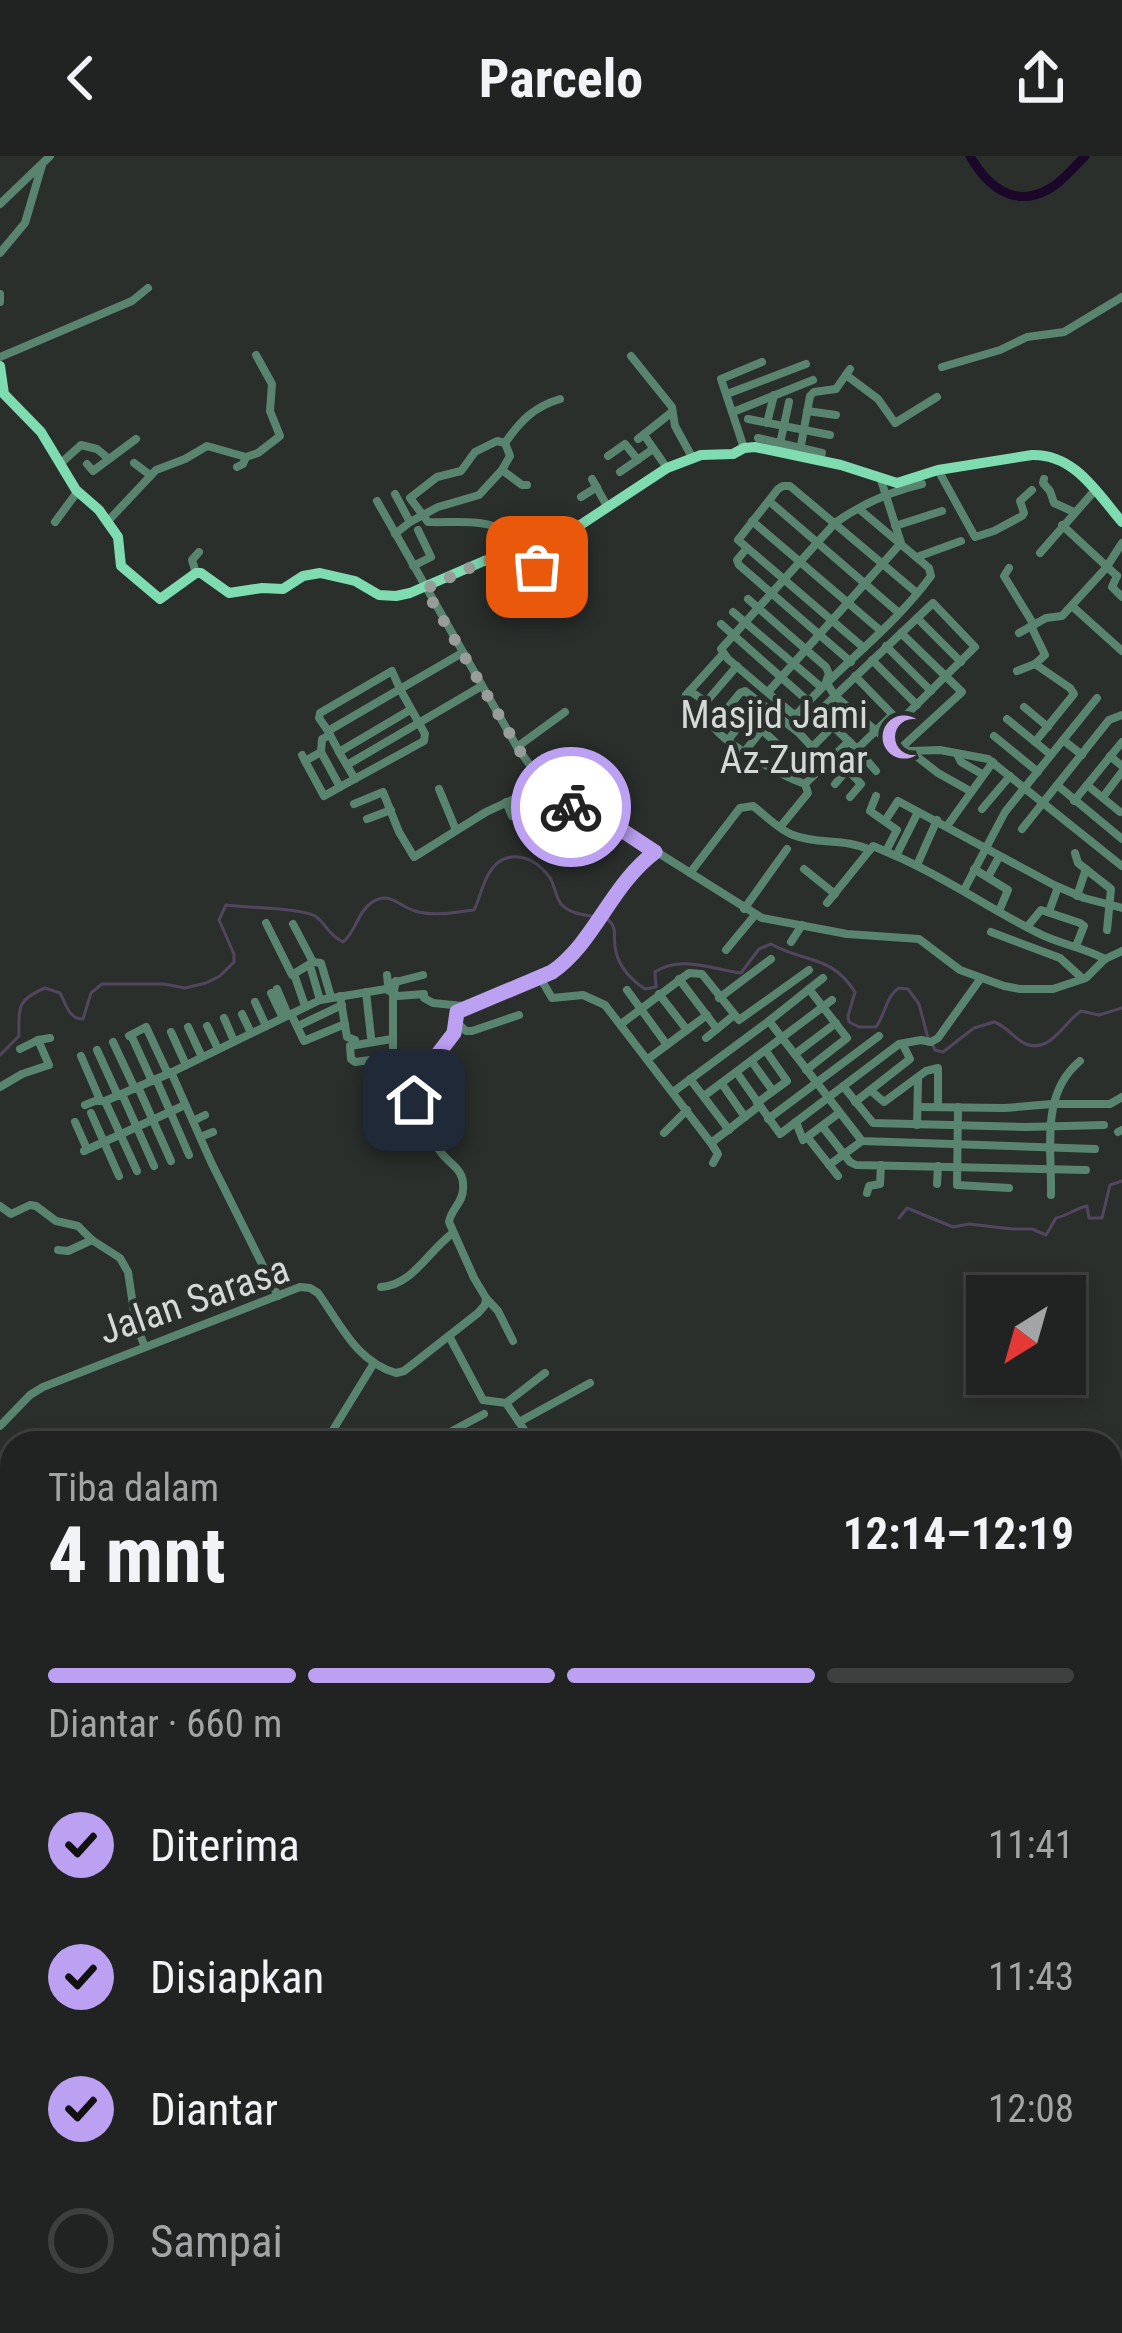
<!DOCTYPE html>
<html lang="id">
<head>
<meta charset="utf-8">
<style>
  body { margin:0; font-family:"Roboto Condensed",sans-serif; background:#2d2f2e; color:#f1f3f6; height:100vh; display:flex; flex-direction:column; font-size:45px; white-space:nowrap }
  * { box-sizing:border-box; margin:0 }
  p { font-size:39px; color:#a2a4a5 }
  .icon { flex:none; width:66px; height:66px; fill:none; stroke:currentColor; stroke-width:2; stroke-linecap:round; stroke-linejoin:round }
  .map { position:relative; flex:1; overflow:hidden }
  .panel { position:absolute; left:0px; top:1275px; width:1122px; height:903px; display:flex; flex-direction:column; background:#202321; border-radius:36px 36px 0 0; box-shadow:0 6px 18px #0003,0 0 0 3px #3d403f }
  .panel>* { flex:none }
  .needle { width:78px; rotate:217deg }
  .fabs { position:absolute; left:966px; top:1119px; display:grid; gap:24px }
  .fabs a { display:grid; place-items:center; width:120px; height:120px; border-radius:0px; background:#202321; box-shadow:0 6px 18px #0003,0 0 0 3px #3d403f; font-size:60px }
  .pin { position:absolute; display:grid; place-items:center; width:102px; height:102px; color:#fff; margin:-51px; border-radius:24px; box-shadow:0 6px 18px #0006 }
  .courier { position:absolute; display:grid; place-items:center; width:120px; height:120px; margin:-60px; border:9px solid #bca0f2; border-radius:50%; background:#fff; color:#222; box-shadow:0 3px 15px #0007 }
  .summary em { font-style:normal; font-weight:700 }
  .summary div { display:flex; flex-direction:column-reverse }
  .summary { display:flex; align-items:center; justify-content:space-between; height:204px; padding:0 48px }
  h1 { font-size:78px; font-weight:700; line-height:90px }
  .bar { display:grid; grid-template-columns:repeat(4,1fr); gap:18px 12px; align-content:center; height:144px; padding:0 48px }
  .bar i { height:15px; border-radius:9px; background:#3d403f }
  .bar .active { background:#bca0f2 }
  .bar p { grid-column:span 4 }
  ol { padding:0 48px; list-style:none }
  li { display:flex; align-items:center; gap:36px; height:132px }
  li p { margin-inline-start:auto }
  li .icon { padding:12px; border-radius:50%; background:#bca0f2; color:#111; stroke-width:4 }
  li:last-child { color:#a2a4a5 }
  li i { width:66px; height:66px; border:6px solid #3d403f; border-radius:50% }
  header { display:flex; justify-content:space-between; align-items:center; height:156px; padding:0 48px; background:#202321; font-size:54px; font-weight:700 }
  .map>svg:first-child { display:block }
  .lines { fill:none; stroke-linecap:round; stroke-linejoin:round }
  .stream { stroke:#52465e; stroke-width:3 }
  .river { stroke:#1a072a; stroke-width:9 }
  .minor { stroke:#59846f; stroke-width:8 }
  .major { stroke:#7fdbb0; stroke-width:10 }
  .done { stroke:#989d9a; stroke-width:12; stroke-dasharray:0 21.6 }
  .route { stroke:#bca0f2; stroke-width:15 }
  .labels { text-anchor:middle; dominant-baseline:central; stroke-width:9; stroke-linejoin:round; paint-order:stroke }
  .poi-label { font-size:39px; fill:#d4d8d6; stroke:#2a2f2c; text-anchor:end }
  .street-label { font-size:39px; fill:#d4d8d6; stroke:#2a2f2c }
</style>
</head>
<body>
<header><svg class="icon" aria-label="back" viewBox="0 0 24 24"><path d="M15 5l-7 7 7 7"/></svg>Parcelo<svg class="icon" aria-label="share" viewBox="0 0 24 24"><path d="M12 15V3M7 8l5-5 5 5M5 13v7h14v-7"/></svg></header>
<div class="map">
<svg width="1122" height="2177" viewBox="0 0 1122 2177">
  <rect width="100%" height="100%" fill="#2a2f2c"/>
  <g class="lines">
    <g class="stream">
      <path d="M606,762C618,772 613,775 615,790C617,809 630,823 645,833L656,831L655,816C681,799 712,813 741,817L759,793L771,788C804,807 831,798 855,836L848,860L849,866L859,871H876C885,859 886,840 899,832L908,833L919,848L928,882"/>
      <path d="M933,890L935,894L943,896L974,872L994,866C1007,870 1014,883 1026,888C1050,898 1064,866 1081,855L1099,859L1122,852"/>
      <path d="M0,899L19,880C19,852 16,844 45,832L60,837C66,847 68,863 83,863L91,837L102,828H164L185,832L206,827L220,820L234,806V798L219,764L226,749C247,752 302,752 315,760C327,768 326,777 343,786C356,776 357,757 371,747C390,734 398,750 415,755C434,761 455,756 474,754C479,744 482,730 488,719C503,691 533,698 550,722C555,730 555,740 561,748C570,758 585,759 597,761"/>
      <path d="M899,1062L907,1052L953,1071L969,1068L1012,1073H1032L1046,1079L1056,1062C1067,1060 1076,1052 1087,1050L1089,1062H1102L1110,1029L1122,1025"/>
      <path d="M1110,1328L1122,1336"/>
      <path d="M0,1741L12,1734"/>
      <path d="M1110,1908L1122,1894"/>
      <path d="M391,2177L402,2174L417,2177"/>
      <path d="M511,2177L531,2172L556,2177"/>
      <path d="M560,2177L644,2173L668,2166"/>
      <path d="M724,2177L732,2166"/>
    </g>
    <path class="river" d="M970,0C987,30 1014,53 1049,33C1062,26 1074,11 1085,0"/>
    <g class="minor">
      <path d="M0,48L50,0"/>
      <path d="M0,97L25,67L42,9"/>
      <path d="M0,138V146"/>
      <path d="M631,200L672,251L675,270L692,301"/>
      <path d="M0,201L132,145L148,132"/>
      <path d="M942,211L1000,194L1027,181L1064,176L1122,141"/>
      <path d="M846,219L878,243L895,267L937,241"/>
      <path d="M727,238L806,208"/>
      <path d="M807,255L836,259"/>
      <path d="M733,256L813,224"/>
      <path d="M748,263L830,279"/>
      <path d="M767,267L774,239"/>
      <path d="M644,279L667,312"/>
      <path d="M758,282L822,297"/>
      <path d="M638,283L672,256"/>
      <path d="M744,292L721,223L762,206"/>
      <path d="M779,292L789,246"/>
      <path d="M608,300L625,288L638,304"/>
      <path d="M799,300L810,240L814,236L836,233L850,213"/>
      <path d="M134,307L150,319"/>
      <path d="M60,308L81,289L97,293L109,303"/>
      <path d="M87,308L93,315L136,283"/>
      <path d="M237,311L243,308L246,301"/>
      <path d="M502,314L522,329H527"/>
      <path d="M938,314L975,381L994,375L1022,360L1024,357L1020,345L1032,334"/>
      <path d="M620,316L653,293"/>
      <path d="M592,323L608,352"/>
      <path d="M1044,323L1043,327L1050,335L1054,347L1074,356"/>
      <path d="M581,341L597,331"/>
      <path d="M377,345L517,591L544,629L558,642L571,650L614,669L762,762L847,778L919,783L960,814L1004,830L1020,833H1053L1086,822L1105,803L1122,795"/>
      <path d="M769,345L899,457"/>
      <path d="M859,353L929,412L931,420C893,472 840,509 798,557L793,558L728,503L721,493L835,367C860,349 892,335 922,328"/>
      <path d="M108,365L156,314L185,303L207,290L246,301L258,297L280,280L270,255L272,228L256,199"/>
      <path d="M752,365L881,475"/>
      <path d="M55,366L78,335"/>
      <path d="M410,366L438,351L479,339L502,314L510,300L505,287"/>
      <path d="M1062,369L1117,420"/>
      <path d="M895,370L942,355"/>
      <path d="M499,372C477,363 452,367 428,366L410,342L437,321L461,315L475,296L497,285L505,287C521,264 534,251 560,243"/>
      <path d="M395,378L410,366L395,338"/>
      <path d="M531,391L541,418"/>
      <path d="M526,392L523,378L529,373"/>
      <path d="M747,392L737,404L739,409L851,506"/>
      <path d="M1040,397L1096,333"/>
      <path d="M917,401L961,385"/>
      <path d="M413,410L431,401L418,374"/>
      <path d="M1009,412L1004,420L1034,469"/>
      <path d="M196,417L192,404L199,396"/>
      <path d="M1117,420L1112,431L1122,441"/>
      <path d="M748,443L826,511L829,518L826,526L835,540L933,447L975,491L900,565L893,559L890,561L857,593L818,556"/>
      <path d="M1072,450L1122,495"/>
      <path d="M733,456L821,531"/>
      <path d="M917,462L961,506"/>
      <path d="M721,468L808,545"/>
      <path d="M901,477L962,536L902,591"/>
      <path d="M1019,477L1046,462L1062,460L1106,412L1122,387"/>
      <path d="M886,490L931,535"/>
      <path d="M864,492L738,384L778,333L783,330H790L917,437"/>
      <path d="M872,504L917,549"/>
      <path d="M1035,508L1070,532L1074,538L1035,586"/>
      <path d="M1017,515L1035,508L1045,499L1031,470"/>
      <path d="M855,520L893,559"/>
      <path d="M690,535L706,546L737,510"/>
      <path d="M768,536L901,387L881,324"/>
      <path d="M686,539L723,498"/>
      <path d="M1024,551L1048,571"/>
      <path d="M1007,563L1051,599"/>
      <path d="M762,574L797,606"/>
      <path d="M328,575L319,562L320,557L392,515L400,533L328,575L339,596"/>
      <path d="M798,576L835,540L894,590L910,595L940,594L988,603L1122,710"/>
      <path d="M330,579L322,583L321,596L340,631L424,585L425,578L400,533L462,497"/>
      <path d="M994,580L1038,616"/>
      <path d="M728,584L759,545"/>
      <path d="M1063,584L1082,599"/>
      <path d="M517,591L565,556"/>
      <path d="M857,593L876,615"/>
      <path d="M745,595L774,559"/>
      <path d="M911,596L938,617L970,635"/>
      <path d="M957,598L961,606L982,618"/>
      <path d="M302,599L305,605L321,596"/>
      <path d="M834,599L861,628L850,641"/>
      <path d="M1110,600L1122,610"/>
      <path d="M305,605L324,640L340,631"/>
      <path d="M347,609L480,531"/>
      <path d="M785,619L833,570"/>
      <path d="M355,623L339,596L410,554"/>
      <path d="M805,628C782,620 726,589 713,570L740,537L745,535L798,576L812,591"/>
      <path d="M805,628L849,585"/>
      <path d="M835,628L848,613"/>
      <path d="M1057,629L1122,683"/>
      <path d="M1087,629L1120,656"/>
      <path d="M439,633L456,674"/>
      <path d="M876,640L870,655L897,674L886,695"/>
      <path d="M1103,641L1122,616"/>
      <path d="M1074,645L1122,586"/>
      <path d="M506,646L512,660"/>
      <path d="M354,648L383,636L399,676L414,701L486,656L544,629"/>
      <path d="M982,653L1010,620"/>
      <path d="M918,656L896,700C945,721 988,752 1036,776C1058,788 1083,791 1105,803"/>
      <path d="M367,663L391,654"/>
      <path d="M885,665L898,645L1054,729L1084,742L1122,752"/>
      <path d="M781,670L808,637L805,628"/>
      <path d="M947,670L993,606"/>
      <path d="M1022,673L1109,564L1122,559"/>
      <path d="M552,681L571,650"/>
      <path d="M606,691L607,682L614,669"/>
      <path d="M1075,697L1078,707L1111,733L1107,774"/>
      <path d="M917,709L937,664"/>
      <path d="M804,713L835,738"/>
      <path d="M974,713L1008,734L999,755"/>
      <path d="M690,717L740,652L753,650C765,659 779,674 793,679C818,689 845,682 870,694"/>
      <path d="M988,721L999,701"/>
      <path d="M964,734L1005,656L1097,542"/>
      <path d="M1077,740L1086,713"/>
      <path d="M827,747L873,690L896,700"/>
      <path d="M744,753L787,693"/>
      <path d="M1049,756L1058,731"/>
      <path d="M266,767L292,819L313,806L321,807L331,841"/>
      <path d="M293,768L313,806"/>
      <path d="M1027,771L1041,754L1080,767L1084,770L1076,790"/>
      <path d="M991,776L1060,802L1082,822"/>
      <path d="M791,786L802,769"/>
      <path d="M726,794L755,759"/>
      <path d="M311,813L320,844"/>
      <path d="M387,819L388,828L423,819"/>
      <path d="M539,820L552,842L583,839L605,849L711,987L759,950"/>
      <path d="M295,821L305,850"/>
      <path d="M679,823L717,873"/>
      <path d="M277,833L288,859"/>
      <path d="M627,834L667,889"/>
      <path d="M366,836L371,881"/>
      <path d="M271,837L283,862"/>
      <path d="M659,838L687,874"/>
      <path d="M340,840L347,881L355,884"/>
      <path d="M719,842L771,803"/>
      <path d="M255,846L266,870"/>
      <path d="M242,858L251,877"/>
      <path d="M291,858L304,885L345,868"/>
      <path d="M224,862L234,885"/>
      <path d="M769,865L823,822"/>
      <path d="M456,866L466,875H472L519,859"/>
      <path d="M621,868L689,817L702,818L739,864L809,814"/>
      <path d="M207,870L218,893"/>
      <path d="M298,870L342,849"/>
      <path d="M188,871L202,901"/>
      <path d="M171,876L186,909"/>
      <path d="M131,879L152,925"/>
      <path d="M129,880L146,871L168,918"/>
      <path d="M706,882L733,860"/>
      <path d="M392,883L350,890L351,903L355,906L393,901"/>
      <path d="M113,886L135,933"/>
      <path d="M20,893L38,884"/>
      <path d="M97,894L118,940"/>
      <path d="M795,898L836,867"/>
      <path d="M81,900L100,944"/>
      <path d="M648,903L707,859"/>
      <path d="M752,906L773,935"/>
      <path d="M393,909V839L396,825"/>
      <path d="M806,914L847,882L809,833"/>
      <path d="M171,916L211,1006L278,1140"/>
      <path d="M737,917L780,978L899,888L921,884L931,886L938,882L981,822"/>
      <path d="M156,923L189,999"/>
      <path d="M690,923L729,974"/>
      <path d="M722,928L745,961"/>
      <path d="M843,930L873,967L1026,971L1104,969"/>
      <path d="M0,931L22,918L49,909L38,884L50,882"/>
      <path d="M138,931L171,1005"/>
      <path d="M870,934L884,946L926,915L938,912V951"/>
      <path d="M673,936L769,865L862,985L1095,993"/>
      <path d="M122,938L154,1010"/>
      <path d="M704,940L832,844"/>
      <path d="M105,945L137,1015"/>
      <path d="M855,946L910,903L903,889"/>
      <path d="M757,947L787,925L766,895"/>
      <path d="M85,949L95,945H105L168,918L320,844L386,833L398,840L424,838V842L433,847L463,850"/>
      <path d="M919,951L1005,952L1052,948H1110L1122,941"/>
      <path d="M958,951L957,1029L1009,1032"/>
      <path d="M91,957L119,1020"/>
      <path d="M768,963L879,880"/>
      <path d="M193,965L205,959"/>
      <path d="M75,966L87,993"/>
      <path d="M796,966L803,984L839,957"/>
      <path d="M917,969L918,924"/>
      <path d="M822,970L850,1006L856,1009L1086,1014"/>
      <path d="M1118,976L1122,974"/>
      <path d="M664,977L687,954"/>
      <path d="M200,981L213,976"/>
      <path d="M808,982L838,1020"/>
      <path d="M711,987L718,998L713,1007"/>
      <path d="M84,995L185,949"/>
      <path d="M829,1009L862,985"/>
      <path d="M937,1028L938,1010"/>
      <path d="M867,1037L869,1030L880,1028L881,1009"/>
      <path d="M1051,1039C1052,992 1040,938 1080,905"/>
      <path d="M0,1050L11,1058L30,1049L36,1050L56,1065L78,1070L92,1084L120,1102L128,1116L136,1169L145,1191"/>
      <path d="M58,1094L68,1095L92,1084"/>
      <path d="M381,1131C413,1129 428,1095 453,1077"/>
      <path d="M486,1142L498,1155L513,1185"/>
      <path d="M449,1180L483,1244L506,1247L533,1287"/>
      <path d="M506,1247L545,1217"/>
      <path d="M519,1266L590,1227"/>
      <path d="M0,1270L30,1239L43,1231L300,1131L310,1132L318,1137C341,1169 356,1205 396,1217L404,1215L478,1157L485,1149L486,1142L474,1122L449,1066C451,1053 463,1047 463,1033C465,1012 449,1009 440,995C432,986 416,957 414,945C410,921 438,900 450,882C455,874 455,864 457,856L552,816C596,786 612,728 655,696"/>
      <path d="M452,1275L484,1258"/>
      <path d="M325,1287L374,1207"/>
      <path d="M1110,1791L1122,1784"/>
      <path d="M0,1848L12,1839"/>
      <path d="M1110,2048L1122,2051"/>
      <path d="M250,2177L249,2172L253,2166"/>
    </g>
    <g class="major">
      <path d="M0,210L4,238L41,276L76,334L99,354L118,381L121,410L160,443L196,417H201L229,437L262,432L283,433L303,420L320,417L355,425L379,439L396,440L410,437L484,405L514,399L531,391L559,383L667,312L701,299L733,298L744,292L755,291L841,309L897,327L938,314L1032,299C1075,298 1097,337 1122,366"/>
      <path d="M0,1780L12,1779"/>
      <path d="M1110,1831L1122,1835"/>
      <path d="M1110,1839L1122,1843"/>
      <path d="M1110,1938L1122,1923"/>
      <path d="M935,2166L940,2177"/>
    </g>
  </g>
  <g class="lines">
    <path class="done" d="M537,411L531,391L514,399L484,405L425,433L524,602L551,636L571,651"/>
    <path class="route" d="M414,944L418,926L424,916L454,877L457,856L552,816C595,786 610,730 655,696L614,669L571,651"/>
  </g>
  <defs>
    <g id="mosque-bare" transform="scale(3.6)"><path d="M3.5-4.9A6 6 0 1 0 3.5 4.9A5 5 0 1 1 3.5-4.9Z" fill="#c8a6ef" stroke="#2a2f2c" stroke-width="2.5" paint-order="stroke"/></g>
  </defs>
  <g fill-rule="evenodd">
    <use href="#mosque-bare" x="904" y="581"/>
  </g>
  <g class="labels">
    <g class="poi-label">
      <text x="868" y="559">Masjid Jami<tspan x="868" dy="45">Az-Zumar</tspan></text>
    </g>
    <g class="street-label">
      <text transform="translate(194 1144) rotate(-19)">Jalan Sarasa</text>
    </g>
  </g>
</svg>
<div class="fabs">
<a><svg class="needle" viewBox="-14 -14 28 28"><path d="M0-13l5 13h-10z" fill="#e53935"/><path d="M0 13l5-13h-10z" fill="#a2a4a5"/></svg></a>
</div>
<div class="pin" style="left:537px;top:411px;background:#ea580c"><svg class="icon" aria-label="bag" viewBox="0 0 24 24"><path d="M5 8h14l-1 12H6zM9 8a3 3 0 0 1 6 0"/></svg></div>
<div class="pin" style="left:414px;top:944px;background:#1f2937"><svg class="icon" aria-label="home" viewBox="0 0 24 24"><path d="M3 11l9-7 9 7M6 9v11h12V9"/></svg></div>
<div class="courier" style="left:571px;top:651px"><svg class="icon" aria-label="bike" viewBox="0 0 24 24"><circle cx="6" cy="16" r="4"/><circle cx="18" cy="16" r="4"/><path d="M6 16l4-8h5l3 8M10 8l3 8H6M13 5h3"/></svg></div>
<section class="panel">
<div class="summary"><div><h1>4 mnt</h1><p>Tiba dalam</p></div><em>12:14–12:19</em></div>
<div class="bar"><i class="active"></i><i class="active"></i><i class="active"></i><i></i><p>Diantar · 660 m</p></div>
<ol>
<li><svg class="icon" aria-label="check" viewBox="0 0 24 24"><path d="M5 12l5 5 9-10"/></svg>Diterima<p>11:41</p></li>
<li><svg class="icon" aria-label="check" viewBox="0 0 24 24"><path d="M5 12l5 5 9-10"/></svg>Disiapkan<p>11:43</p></li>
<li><svg class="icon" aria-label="check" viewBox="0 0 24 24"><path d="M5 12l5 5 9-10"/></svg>Diantar<p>12:08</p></li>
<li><i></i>Sampai</li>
</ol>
</section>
</div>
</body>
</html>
